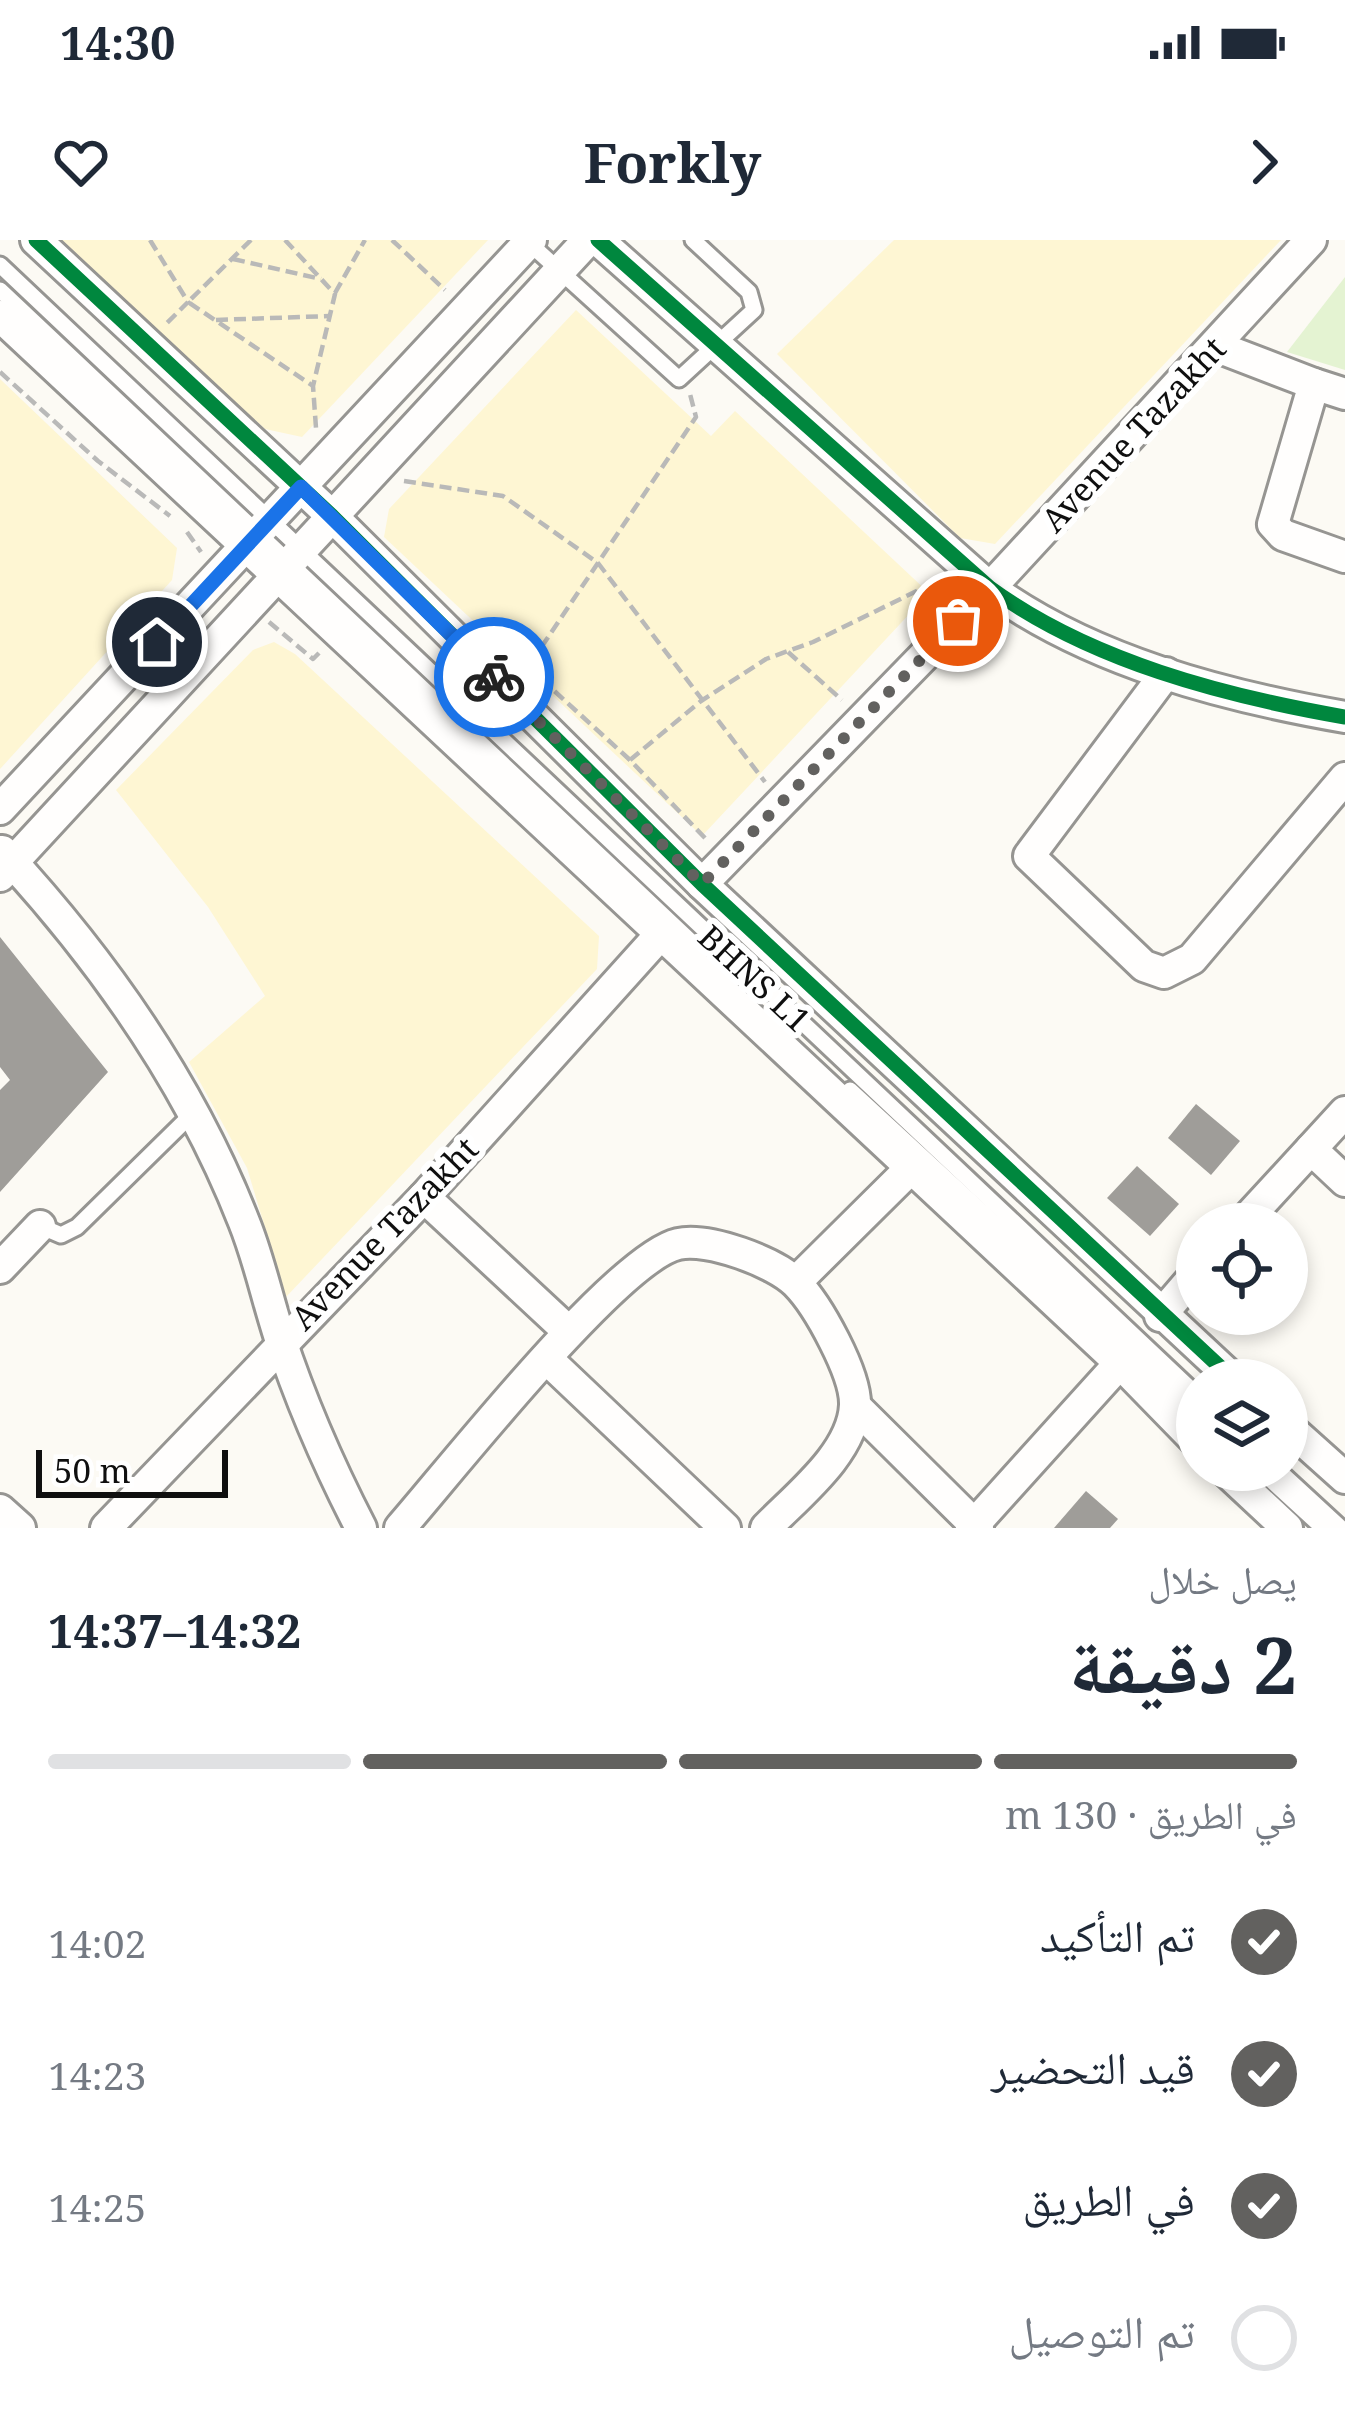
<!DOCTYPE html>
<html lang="ar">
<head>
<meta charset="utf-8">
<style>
  body { margin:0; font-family:"Noto Serif","Noto Naskh Arabic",serif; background:#f6f6f7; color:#1f2937; direction:rtl; height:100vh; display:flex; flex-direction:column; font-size:45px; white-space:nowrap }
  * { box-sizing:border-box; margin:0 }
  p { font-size:39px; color:#747a83 }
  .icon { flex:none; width:66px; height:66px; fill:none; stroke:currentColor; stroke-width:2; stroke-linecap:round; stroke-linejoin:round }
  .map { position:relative; height:1288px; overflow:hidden; direction:ltr }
  .drawer { display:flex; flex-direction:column; background:#fff; flex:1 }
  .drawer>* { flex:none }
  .buttons { position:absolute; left:1176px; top:963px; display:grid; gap:24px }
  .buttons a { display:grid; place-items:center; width:132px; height:132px; border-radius:50%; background:#fff; box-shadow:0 6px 18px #0003; font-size:60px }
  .scale { position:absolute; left:36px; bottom:30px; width:192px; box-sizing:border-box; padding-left:12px; border:6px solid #0f0f0f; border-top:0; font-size:33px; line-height:42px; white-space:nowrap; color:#0f0f0f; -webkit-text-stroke:9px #fff; paint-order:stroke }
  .pin { position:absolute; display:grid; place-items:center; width:102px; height:102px; color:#fff; margin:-51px; border:6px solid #fff; border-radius:50%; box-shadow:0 3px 12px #0007 }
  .courier { position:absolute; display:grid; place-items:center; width:120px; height:120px; margin:-60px; border:9px solid #1a73e8; border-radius:50%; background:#fff; color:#222; box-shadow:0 3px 15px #0007 }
  .head em { font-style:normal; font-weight:700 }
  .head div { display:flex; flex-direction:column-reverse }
  .head { display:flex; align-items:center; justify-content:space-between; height:204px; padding:0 48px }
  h1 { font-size:78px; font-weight:700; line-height:90px }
  .bar { display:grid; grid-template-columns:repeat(4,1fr); gap:18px 12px; align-content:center; height:144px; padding:0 48px }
  .bar i { height:15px; border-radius:9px; background:#e0e1e3 }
  .bar .on { background:#62615f }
  .bar p { grid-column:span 4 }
  ol { padding:0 48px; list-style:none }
  li { display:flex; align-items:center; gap:36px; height:132px }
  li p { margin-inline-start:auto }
  li .icon { padding:12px; border-radius:50%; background:#62615f; color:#fff; stroke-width:4 }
  li:last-child { color:#747a83 }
  li i { width:66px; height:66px; border:6px solid #e0e1e3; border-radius:50% }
  .status { display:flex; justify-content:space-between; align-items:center; height:84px; padding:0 60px; background:#fff; direction:ltr }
  .status svg { height:33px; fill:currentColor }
  header { display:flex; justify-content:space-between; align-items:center; height:156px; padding:0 48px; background:#fff; font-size:54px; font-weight:700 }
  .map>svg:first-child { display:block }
  .green { fill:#e4f3d2 }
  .sand { fill:#fef6d3 }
  .building { fill:#9f9d99 }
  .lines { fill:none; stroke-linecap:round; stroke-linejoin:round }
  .lane-casing { stroke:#969592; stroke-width:21 }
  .street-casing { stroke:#969592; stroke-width:36 }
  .path { stroke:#b9b9b8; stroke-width:4.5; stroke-dasharray:12 6; stroke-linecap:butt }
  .lane { stroke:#fffefd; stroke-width:15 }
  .street { stroke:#fffefd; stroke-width:30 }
  .cycleway-casing { stroke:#fff; stroke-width:22 }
  .cycleway { stroke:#00873e; stroke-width:15 }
  .done { stroke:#62615f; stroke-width:12; stroke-dasharray:0 21.6 }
  .route { stroke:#1a73e8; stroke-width:15 }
  .labels { text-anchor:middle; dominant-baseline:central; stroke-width:12; stroke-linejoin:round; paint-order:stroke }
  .street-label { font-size:33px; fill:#0f0f0f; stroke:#fff }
</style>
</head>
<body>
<div class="status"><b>14:30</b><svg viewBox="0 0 49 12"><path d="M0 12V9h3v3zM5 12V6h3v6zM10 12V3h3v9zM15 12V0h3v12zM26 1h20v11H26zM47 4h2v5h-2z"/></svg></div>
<header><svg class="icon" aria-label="forward" viewBox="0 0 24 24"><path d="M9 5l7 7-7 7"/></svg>Forkly<svg class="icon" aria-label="heart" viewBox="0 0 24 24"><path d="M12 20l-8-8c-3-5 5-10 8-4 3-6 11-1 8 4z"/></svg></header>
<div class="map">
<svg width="1345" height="1288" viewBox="0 0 1345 1288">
  <rect width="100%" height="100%" fill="#fcfaf4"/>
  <path class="green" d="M1345,37V130L1287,112Z"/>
  <g class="sand">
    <path d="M56,0H488L302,197L265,189Z"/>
    <path d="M894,0H1281L995,304L960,298L777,114Z"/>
    <path d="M576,70L711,196L735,171L929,353L702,596L384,297L389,269Z"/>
    <path d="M0,139L177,308L172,340L0,529Z"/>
    <path d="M274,402L295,414L599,696L597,729L286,1057L247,928L189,822L265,756L208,667L116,550L253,410Z"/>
  </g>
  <g class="building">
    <path d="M0,697L108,832L0,952V850L10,840L0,827Z"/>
    <path d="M1196,864L1240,901L1211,935L1168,898Z"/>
    <path d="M1137,926L1179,964L1150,996L1107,958Z"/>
    <path d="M1086,1251L1118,1279L1110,1288H1054Z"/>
  </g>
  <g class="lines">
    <g class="lane-casing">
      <g id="lane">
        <path d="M528,2L679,139L754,70L749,52L693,0"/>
        <path d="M0,25L1197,1155"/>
        <path d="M0,50L701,711"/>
        <path d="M850,850L1197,1170"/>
        <path d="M40,986L61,995L77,987L192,874"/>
        <path d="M1260,1230L1323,1288"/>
        <path d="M1278,1230L1341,1288"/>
      </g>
    </g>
    <g class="street-casing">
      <g id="street">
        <path d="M36,0L332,276L702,644L1234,1140"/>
        <path d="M598,0L990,348C1090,421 1224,456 1345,477"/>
        <path d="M0,76L1120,1123L1197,1202"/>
        <path d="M1215,106L1314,144L1273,284L1283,295L1345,317"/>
        <path d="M1314,144L1345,154"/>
        <path d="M1166,433L1029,616L1144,726L1164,733L1192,719L1345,538"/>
        <path d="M0,569L531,0"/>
        <path d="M2,611C102,719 190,844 244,982C259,1019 267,1058 279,1095C301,1162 329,1226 361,1288"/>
        <path d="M0,636L588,0"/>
        <path d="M702,644L990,348L1311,0"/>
        <path d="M1311,909L1345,941"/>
        <path d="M424,957L569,1092"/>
        <path d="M1242,984L1345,872"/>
        <path d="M0,1028L40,986"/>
        <path d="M796,1042L910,929"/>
        <path d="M1160,1076L1197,1033"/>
        <path d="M548,1120L725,1288"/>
        <path d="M855,1166L978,1288"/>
        <path d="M1287,1186L1345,1238"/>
        <path d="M1225,1230L1287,1288"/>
        <path d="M0,1270L20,1288"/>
        <path d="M106,1288L424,957L660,695"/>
        <path d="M400,1288C450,1231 617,1018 678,1004C708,997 775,1022 796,1043C818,1065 856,1134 855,1165C853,1213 797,1256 766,1288"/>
        <path d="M971,1288L1120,1123"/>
      </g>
    </g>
    <g class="path">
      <path d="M150,0L188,62L167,83"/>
      <path d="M251,0L188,62L313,146"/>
      <path d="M285,0L335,54L313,146L316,188"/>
      <path d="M392,0L445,50"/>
      <path d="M233,19L321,39"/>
      <path d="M335,53L365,0"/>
      <path d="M216,80L329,76"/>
      <path d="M0,132L98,221L170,276"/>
      <path d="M404,241L503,256L598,323L765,542"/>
      <path d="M187,292L201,312"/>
      <path d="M269,382L313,419L319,413"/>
      <path d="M506,406L528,427"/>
      <path d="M788,412L842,460"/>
      <path d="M630,520L528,427L696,177L690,154"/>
      <path d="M705,598L630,520L701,461L766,419L813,402L939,340"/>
    </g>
    <use href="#lane" class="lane"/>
    <use href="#street" class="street"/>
    <g class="cycleway-casing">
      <g id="cycleway">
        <path d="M36,0L332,276L702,644L1234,1140"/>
        <path d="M598,0L990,348C1090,421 1224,456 1345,477"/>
      </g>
    </g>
    <use href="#cycleway" class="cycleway"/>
  </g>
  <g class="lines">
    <path class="done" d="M494,437L702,644L958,381"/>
    <path class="route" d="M157,402L301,247L494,437"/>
  </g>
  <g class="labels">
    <g class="street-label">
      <text transform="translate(1133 194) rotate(-47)">Avenue Tazakht</text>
      <text transform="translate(755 738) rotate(43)">BHNS L1</text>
      <text transform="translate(384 993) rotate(-46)">Avenue Tazakht</text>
    </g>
  </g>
</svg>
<div class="buttons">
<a><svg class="icon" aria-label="locate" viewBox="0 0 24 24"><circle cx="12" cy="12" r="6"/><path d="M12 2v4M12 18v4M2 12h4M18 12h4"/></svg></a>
<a><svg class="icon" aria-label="layers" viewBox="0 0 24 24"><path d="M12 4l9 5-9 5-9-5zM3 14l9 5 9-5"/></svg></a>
</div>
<div class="scale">50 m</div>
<div class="pin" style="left:958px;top:381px;background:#ea580c"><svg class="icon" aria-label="bag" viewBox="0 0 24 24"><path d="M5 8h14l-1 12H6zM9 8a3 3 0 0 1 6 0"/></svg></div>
<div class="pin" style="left:157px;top:402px;background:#1f2937"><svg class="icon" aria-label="home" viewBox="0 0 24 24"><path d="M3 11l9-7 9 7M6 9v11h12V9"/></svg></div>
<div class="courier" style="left:494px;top:437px"><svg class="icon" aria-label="bike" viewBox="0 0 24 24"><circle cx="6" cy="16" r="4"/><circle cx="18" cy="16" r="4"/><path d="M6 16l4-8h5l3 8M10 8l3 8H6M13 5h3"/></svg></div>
</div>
<section class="drawer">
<div class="head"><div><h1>2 دقيقة</h1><p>يصل خلال</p></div><em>14:32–14:37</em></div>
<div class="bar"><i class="on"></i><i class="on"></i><i class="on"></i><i></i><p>في الطريق · 130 m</p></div>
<ol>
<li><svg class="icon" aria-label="check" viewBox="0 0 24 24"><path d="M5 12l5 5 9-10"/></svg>تم التأكيد<p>14:02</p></li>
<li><svg class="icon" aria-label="check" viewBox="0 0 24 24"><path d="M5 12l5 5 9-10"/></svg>قيد التحضير<p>14:23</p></li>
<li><svg class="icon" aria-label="check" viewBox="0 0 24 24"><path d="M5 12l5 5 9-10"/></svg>في الطريق<p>14:25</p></li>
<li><i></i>تم التوصيل</li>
</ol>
</section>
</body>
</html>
